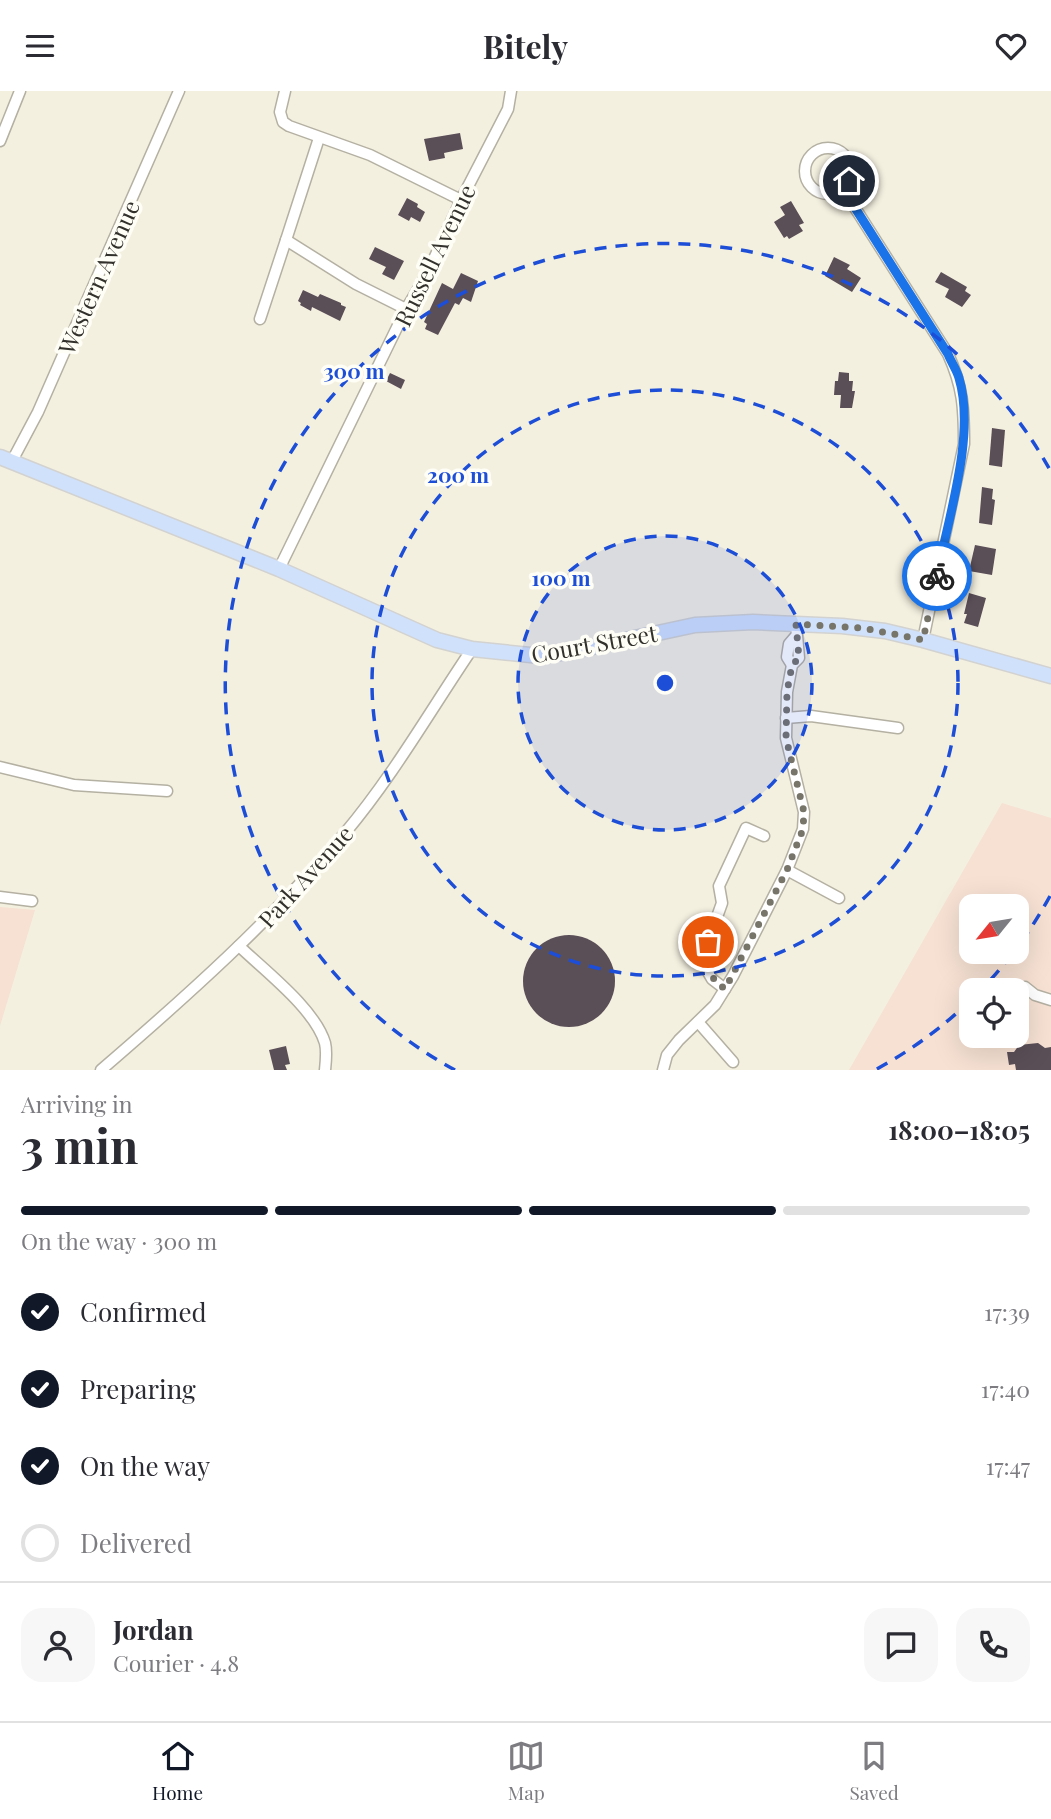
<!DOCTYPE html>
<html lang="en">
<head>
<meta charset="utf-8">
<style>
  body { margin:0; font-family:"Playfair Display",serif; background:#f7f7f7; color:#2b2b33; height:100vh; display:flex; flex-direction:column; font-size:26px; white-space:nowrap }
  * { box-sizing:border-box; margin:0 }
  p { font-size:23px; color:#7c7c81 }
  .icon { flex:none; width:38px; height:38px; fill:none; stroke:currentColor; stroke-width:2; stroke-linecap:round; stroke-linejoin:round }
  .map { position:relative; height:979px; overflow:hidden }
  .drawer { display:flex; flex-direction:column; background:#fff; flex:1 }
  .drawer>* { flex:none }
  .needle { width:46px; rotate:240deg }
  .controls { position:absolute; left:959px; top:803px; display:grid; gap:14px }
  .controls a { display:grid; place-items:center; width:70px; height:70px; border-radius:14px; background:#fff; box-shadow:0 7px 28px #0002; font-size:35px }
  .pin { position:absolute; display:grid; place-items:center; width:60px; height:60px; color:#fff; margin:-30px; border:4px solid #fff; border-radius:50%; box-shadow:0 2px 7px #0007 }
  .courier { position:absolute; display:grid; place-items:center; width:70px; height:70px; margin:-35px; border:5px solid #1a73e8; border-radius:50%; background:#fff; color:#222; box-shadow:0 2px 9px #0007 }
  .head em { font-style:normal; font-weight:700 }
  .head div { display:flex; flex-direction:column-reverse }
  .head { display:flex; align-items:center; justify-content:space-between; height:119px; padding:0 21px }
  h1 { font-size:46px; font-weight:700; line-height:52px }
  .bar { display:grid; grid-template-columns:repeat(4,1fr); gap:10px 7px; align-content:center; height:84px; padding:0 21px }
  .bar i { height:9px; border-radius:5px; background:#e1e1e2 }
  .bar .selected { background:#111827 }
  .bar p { grid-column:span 4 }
  .line { display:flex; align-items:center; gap:18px; padding:0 21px; border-top:2px solid #e1e1e2 }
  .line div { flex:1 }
  .round { display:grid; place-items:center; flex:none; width:74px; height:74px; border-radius:21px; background:#f7f7f7 }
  ol { padding:0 21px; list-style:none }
  li { display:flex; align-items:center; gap:21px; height:77px }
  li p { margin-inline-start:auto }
  li .icon { padding:7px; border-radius:50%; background:#111827; color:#fff; stroke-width:4 }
  li:last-child { color:#7c7c81 }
  li i { width:38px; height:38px; border:4px solid #e1e1e2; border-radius:50% }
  header { display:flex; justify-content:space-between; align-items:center; height:91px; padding:0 21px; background:#fff; font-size:32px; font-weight:700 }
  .tabs { display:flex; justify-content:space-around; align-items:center; height:98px; border-top:2px solid #e1e1e2; background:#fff; font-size:19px; color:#7c7c81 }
  .tabs a { display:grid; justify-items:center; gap:4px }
  .tabs .selected { color:#111827 }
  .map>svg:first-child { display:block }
  .education { fill:#f6e1d3; fill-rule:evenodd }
  .building { fill:#5a4e57 }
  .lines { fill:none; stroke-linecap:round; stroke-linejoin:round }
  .minor-casing { stroke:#b4b0a2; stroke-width:13 }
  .major-casing { stroke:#d2d2d0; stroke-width:17 }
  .minor { stroke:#fff; stroke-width:10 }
  .major { stroke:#d0e1fb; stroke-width:14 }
  .done { stroke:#77746a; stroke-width:7; stroke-dasharray:0 12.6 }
  .route { stroke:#1a73e8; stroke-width:9 }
  .ring { fill:none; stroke:#1d4ed8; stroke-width:3.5; stroke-dasharray:12 9 }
  .labels { text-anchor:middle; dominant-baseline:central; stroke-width:7; stroke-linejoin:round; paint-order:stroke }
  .street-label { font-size:23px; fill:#33312b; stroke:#fefdf6 }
  .centre { fill:#1d4ed8; stroke:#fefdf6; stroke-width:3.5 }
  .ring-label { font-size:21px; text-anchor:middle; font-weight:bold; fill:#1d4ed8; stroke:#fefdf6; stroke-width:7; stroke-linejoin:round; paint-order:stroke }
</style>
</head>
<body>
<header><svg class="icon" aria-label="menu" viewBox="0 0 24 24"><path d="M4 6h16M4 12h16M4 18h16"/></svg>Bitely<svg class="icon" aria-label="heart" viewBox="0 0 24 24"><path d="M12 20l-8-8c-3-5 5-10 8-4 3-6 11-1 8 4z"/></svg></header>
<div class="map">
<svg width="1051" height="979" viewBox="0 0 1051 979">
  <rect width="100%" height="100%" fill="#f4f0e0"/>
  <g class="education">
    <path d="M1002,712L1051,727V979H849ZM971,816H1017V861H971ZM971,900H1017V945H971Z"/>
    <path d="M0,816L35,819L0,935Z"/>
  </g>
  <g class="building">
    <path d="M460,42L463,58L444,62L445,67L429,70L424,48Z"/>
    <path d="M407,107L418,113L417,116L425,121L420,131L411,126L409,130L398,124Z"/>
    <path d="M791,110L804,132L799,134L803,140L789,148L787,145L784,147L774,131L785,124L780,116Z"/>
    <path d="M375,156L404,170L394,189L382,183L386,176L369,168Z"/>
    <path d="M834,166L850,174L847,178L861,187L852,201L825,185Z"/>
    <path d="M941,181L967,196L965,200L971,204L962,216L945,206L949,198L935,191Z"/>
    <path d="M461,182L478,190L471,211L463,207L459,214L455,212L438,244L425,238L427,233L424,231L442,192L453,198Z"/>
    <path d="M303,199L318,206L320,203L341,212V214L346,216L340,230L312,216L311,220L300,214L301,212L298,210Z"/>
    <path d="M839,281L849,282V290H853L852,300H855L852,317H840L841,304H834L835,290H838Z"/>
    <path d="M390,282L405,289L401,298L386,290Z"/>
    <path d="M992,337L1005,339L1002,376L989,374Z"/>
    <path d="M982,396L993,398L992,408L995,409L992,434L979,432Z"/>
    <path d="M975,454L996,458L992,484L969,480Z"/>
    <path d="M969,502L986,507L978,536L964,532L967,523H964Z"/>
    <circle cx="569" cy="890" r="46"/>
    <path d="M1038,952L1045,957L1051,956V979H1016L1015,973L1009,974L1007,961H1014L1019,954Z"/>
    <path d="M286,955L290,973L285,974L287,979H274L269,959Z"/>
  </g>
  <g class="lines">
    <g class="minor-casing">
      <g id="minor">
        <path d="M285,0L280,21L283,31L289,35L370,64L461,109"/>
        <path d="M319,47L286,149L356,193L406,218"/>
        <path d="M0,50L20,0"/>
        <circle cx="828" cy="80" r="23"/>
        <path d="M843,98L948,263C963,296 964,317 964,353L923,549"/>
        <path d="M260,228L286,149"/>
        <path d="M12,370L38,321L179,0"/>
        <path d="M279,478L406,218L427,183L461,109L508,18L511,0"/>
        <path d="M792,574L787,566L789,553L795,546"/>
        <path d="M786,627L811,625L898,637"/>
        <path d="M0,676L74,694L167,700"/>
        <path d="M787,779L839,807"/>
        <path d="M0,806L32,810"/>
        <path d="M239,855C265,880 315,918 325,952C327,960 326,970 325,979"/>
        <path d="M1025,896L1035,904L1051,909"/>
        <path d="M725,898L712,888L708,881V851L722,812L719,795L746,737L764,745"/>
        <path d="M698,931L733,971"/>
        <path d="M101,979C187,905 272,829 345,742C393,685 430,620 472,558"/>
        <path d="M663,979L667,964L679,949L715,914L733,885L787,779L803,738L804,721L786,647L787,601L792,574L799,567L796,533"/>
      </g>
    </g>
    <g class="major-casing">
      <path id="major" d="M0,366L279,478L437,549L472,558L540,565L574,560L695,534L753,531L842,535L885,540L923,549L1051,585"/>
    </g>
    <use href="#minor" class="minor"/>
    <use href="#major" class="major"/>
  </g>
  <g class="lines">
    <path class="done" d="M708,851C708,875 704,882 725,898L787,779L803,738L804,721L786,647L787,601L792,574L799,567L796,533L863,537L923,549L937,485"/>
    <path class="route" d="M849,90L843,98L948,263C951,271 957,279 959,287C976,343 948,428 937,485"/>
  </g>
  <circle cx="665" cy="592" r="147" fill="#1d4ed8" fill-opacity=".12"/>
  <g class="ring">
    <circle cx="665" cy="592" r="147"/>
    <circle cx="665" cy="592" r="293"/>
    <path d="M1050 805A440 440 0 0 1 1019 854M1012 863A440 440 0 0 1 982 898M971 909A440 440 0 0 1 875 979M455 979A440 440 0 1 1 1050 379"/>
  </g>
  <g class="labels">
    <g class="street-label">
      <text transform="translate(434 164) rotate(-64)">Russell Avenue</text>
      <text transform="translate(98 186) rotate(-66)">Western Avenue</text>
      <text transform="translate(594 552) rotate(-10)">Court Street</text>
      <text transform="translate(305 785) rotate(-48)">Park Avenue</text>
    </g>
  </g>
  <circle cx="665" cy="592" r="10" class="centre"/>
  <g class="ring-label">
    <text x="354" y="288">300 m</text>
    <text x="458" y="392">200 m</text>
    <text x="561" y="495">100 m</text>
  </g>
</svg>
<div class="controls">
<a><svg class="needle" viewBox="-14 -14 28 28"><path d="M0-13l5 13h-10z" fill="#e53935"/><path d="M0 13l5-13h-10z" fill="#7c7c81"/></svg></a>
<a><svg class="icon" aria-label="locate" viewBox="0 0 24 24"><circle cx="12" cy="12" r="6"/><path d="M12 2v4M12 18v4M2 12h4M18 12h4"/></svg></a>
</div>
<div class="pin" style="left:708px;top:851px;background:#ea580c"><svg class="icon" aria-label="bag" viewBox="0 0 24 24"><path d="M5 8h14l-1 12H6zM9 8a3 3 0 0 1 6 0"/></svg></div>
<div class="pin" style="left:849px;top:90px;background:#1f2937"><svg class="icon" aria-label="home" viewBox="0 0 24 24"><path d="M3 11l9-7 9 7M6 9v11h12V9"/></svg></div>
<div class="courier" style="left:937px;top:485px"><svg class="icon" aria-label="bike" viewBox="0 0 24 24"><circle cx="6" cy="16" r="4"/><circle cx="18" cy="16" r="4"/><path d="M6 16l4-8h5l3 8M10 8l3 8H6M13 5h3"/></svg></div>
</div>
<section class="drawer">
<div class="head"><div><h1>3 min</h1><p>Arriving in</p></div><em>18:00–18:05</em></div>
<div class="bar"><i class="selected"></i><i class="selected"></i><i class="selected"></i><i></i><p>On the way · 300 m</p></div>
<ol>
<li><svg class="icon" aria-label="check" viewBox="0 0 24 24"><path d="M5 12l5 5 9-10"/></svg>Confirmed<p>17:39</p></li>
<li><svg class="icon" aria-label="check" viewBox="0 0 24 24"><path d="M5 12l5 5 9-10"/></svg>Preparing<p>17:40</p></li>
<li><svg class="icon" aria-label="check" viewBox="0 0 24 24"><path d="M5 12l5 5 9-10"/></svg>On the way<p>17:47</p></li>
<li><i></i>Delivered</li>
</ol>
<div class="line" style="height:126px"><a class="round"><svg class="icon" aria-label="person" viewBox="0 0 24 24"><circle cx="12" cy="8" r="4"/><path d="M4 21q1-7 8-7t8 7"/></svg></a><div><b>Jordan</b><p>Courier · 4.8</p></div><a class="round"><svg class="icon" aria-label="chat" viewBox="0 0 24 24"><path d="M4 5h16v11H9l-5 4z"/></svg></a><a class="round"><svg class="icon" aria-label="phone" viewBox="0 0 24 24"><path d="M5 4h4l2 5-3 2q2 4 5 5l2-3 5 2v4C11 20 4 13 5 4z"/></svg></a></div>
</section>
<nav class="tabs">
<a class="selected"><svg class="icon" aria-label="home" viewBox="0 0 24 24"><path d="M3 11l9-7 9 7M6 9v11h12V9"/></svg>Home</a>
<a><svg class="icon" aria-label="map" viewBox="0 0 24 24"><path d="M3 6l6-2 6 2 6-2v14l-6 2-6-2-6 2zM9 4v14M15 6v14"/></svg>Map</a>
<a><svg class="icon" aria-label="saved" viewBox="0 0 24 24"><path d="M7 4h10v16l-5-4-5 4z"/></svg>Saved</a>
</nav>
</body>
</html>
